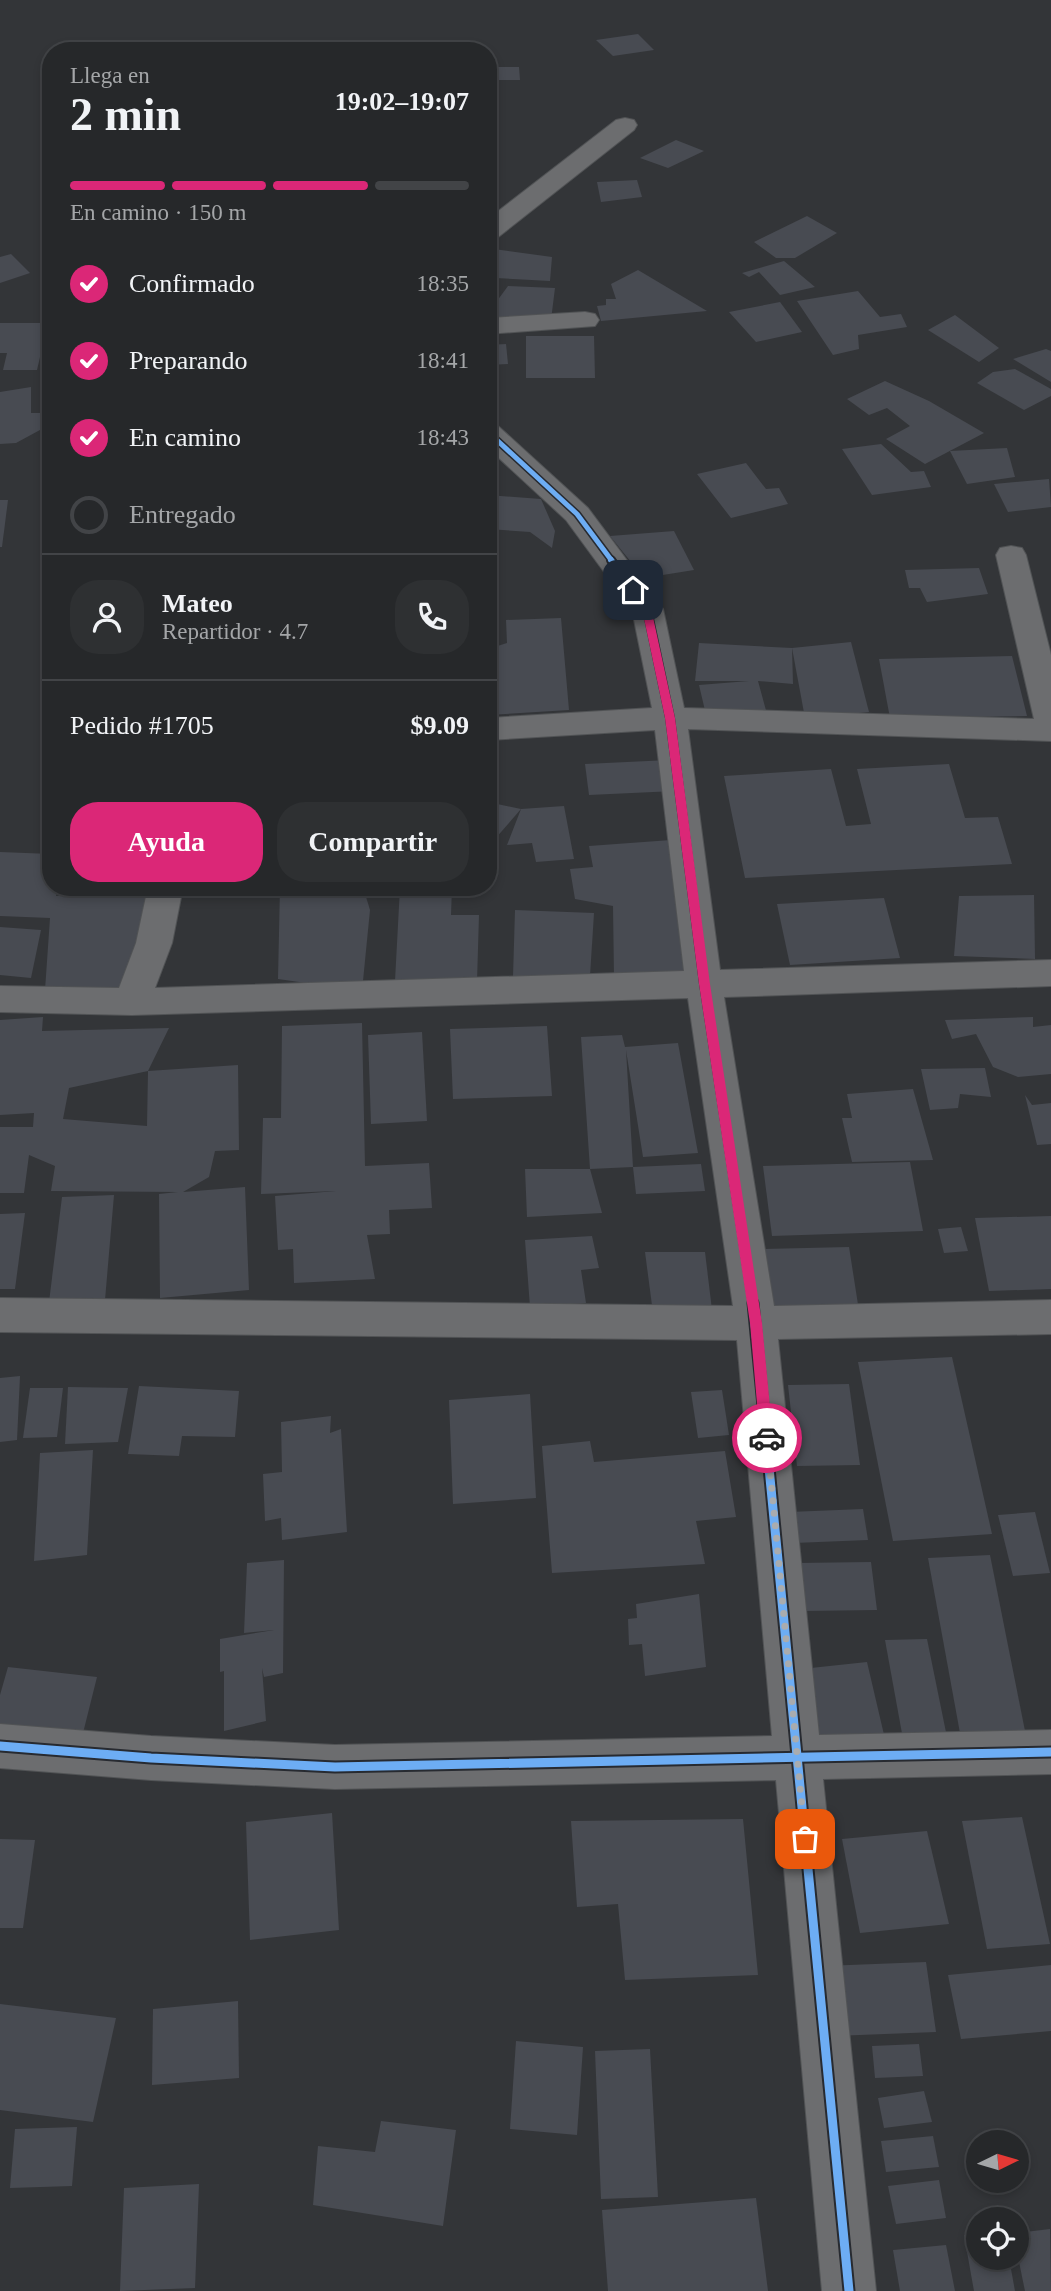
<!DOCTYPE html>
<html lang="es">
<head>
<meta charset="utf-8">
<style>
  body { margin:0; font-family:"Times New Roman",serif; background:#2e3032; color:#f1f3f6; height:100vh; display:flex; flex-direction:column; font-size:26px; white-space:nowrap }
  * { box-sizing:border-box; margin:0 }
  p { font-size:23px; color:#a4a6a8 }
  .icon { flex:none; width:38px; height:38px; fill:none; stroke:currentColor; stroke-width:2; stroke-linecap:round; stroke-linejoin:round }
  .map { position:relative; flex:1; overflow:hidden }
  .side { position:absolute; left:42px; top:42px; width:455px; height:854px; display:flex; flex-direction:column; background:#26282a; border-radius:28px; box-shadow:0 4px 10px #0003,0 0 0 2px #424447 }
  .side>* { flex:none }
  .needle { width:46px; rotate:85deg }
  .tools { position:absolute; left:966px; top:2130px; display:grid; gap:14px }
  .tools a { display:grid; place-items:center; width:63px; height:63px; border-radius:50%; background:#26282a; box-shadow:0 4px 10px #0003,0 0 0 2px #424447; font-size:35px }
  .pin { position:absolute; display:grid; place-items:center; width:60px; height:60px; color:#fff; margin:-30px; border-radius:14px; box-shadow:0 4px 10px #0006 }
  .courier { position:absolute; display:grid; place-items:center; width:70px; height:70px; margin:-35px; border:5px solid #db2777; border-radius:50%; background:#fff; color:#222; box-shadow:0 2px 9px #0007 }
  .overview em { font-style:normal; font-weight:600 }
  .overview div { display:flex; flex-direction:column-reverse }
  .overview { display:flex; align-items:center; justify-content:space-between; height:119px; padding:0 28px }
  h1 { font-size:46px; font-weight:600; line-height:52px }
  .bar { display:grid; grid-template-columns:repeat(4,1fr); gap:10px 7px; align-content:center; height:84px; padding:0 28px }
  .bar i { height:9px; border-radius:5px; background:#424447 }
  .bar .current { background:#db2777 }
  .bar p { grid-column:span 4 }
  .line { display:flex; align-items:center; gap:18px; padding:0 28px; border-top:2px solid #424447 }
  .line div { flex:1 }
  .round { display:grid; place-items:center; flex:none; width:74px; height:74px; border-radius:28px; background:#2e3032 }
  ol { padding:0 28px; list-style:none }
  li { display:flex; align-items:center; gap:21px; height:77px }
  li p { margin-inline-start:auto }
  li .icon { padding:7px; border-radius:50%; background:#db2777; color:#fff; stroke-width:4 }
  li:last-child { color:#a4a6a8 }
  li i { width:38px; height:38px; border:4px solid #424447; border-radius:50% }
  .cta { display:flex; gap:14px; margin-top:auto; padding:14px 28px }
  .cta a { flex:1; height:80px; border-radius:28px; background:#db2777; color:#fff; font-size:28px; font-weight:600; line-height:80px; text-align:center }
  .cta a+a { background:#2e3032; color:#f1f3f6 }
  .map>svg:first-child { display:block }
  .building { fill:#484b52; fill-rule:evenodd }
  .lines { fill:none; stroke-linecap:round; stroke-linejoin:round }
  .minor-casing { stroke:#515355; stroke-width:2 }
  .minor { fill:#6c6d6f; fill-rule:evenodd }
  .cycleway-far2-casing { stroke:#272a30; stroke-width:8 }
  .cycleway-far1-casing { stroke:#272a30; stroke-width:10 }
  .cycleway-casing { stroke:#272a30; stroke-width:13 }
  .cycleway-far2 { stroke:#6dadf4; stroke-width:5 }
  .cycleway-far1 { stroke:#6dadf4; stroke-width:6 }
  .cycleway { stroke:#6dadf4; stroke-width:9 }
  .route { fill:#db2777 }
  .done { stroke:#a9acaf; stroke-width:7; stroke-dasharray:0 12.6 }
</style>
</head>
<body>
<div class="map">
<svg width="1051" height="2291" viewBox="0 0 1051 2291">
  <rect width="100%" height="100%" fill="#333538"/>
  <g class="building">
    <path d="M638,34L654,50L613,56L596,40Z"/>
    <path d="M488,67H519L520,80H488Z"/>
    <path d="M676,140L704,151L668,168L640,158Z"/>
    <path d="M637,180L642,197L601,202L597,182Z"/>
    <path d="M807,216L837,233L795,258H776L754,242Z"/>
    <path d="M494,249L552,257L550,281L496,278L488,269V253Z"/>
    <path d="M11,254L30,273L0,283V257Z"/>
    <path d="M784,261L815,287L780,295L759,272L749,277L742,273Z"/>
    <path d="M638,270L707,311L601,321L597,306L606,305V299H616L611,284Z"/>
    <path d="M508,286L555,288L551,320L488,317V299L497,301Z"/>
    <path d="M858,291L880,317L901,314L907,327L858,335L859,349L833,355L797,301Z"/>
    <path d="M780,302L802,332L756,342L729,312Z"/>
    <path d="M955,315L999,348L979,362L928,330Z"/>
    <path d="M0,323H51V357H40L37,370H3L7,353H0Z"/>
    <path d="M526,336H594L595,378H526Z"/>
    <path d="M506,344L508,364L488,365V345Z"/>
    <path d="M1046,349L1051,351V382L1013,359Z"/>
    <path d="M1015,369L1051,389V396L1024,410L977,383L993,372Z"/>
    <path d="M885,381L929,401L984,433L925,464L886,439L910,426L887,408L869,415L847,399Z"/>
    <path d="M31,387V413H51V424L16,443L0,444V392Z"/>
    <path d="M881,444L911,472L924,471L931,487L872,495L842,449Z"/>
    <path d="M1007,448L1015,477L967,484L950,451Z"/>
    <path d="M746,463L766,489L779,488L788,504L731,518L697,474Z"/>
    <path d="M1049,479L1051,507L1008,512L994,484Z"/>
    <path d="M488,495L541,499L555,531L552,548L530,532L488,529Z"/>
    <path d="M0,500H8L2,547H0Z"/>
    <path d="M674,531L694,570L644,578L610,536Z"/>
    <path d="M979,568L988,594L927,602L920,588H909L905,570Z"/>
    <path d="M561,618L569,710L488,715V649L507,643L506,620Z"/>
    <path d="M851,642L869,712L805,718L792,648Z"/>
    <path d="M699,643L792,648L793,684L758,681L767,714L707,719L699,685L749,681H695Z"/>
    <path d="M1012,656L1027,716L890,718L879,659Z"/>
    <path d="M669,760L675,791L589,795L585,764Z"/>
    <path d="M949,764L965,818L998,817L1012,864L745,878L724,776L831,769L846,826L871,824L857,769Z"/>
    <path d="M488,802L521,809L488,847Z"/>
    <path d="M564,806L574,859L536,862L532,843L507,845L521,809Z"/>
    <path d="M671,840L685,979L614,978L613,906L575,899L570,869L593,867L589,846Z"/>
    <path d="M0,852L51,854V887H58L56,896L151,893L123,988L45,990L50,918L0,916Z"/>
    <path d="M280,887H363L370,910L362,991L278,979Z"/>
    <path d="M400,887H452L451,915H479L477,982L395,981Z"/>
    <path d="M1034,895L1035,959L954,956L959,896Z"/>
    <path d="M884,898L900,958L790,965L777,904Z"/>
    <path d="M515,910L594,913L590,976L513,977Z"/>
    <path d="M0,927L41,930L31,978L0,975Z"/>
    <path d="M43,1017L42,1031L169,1028L148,1071L238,1065L239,1150L215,1151L209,1177L183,1192L245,1187L249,1290L160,1298L159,1194L178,1192L51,1191L55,1166L29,1155L24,1193H0V1127H33L34,1113L0,1115V1020ZM148,1071L147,1126L63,1119L69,1088Z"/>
    <path d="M1033,1017V1027L1051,1025V1074L1018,1077L993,1067L976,1034L952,1039L945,1020Z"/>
    <path d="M362,1023L365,1166L429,1163L432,1208L389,1210L390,1234L367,1235L375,1279L294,1283L293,1249L278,1250L275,1196L336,1191L261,1194L263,1118H281L282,1026Z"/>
    <path d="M547,1026L552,1096L453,1099L450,1029Z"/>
    <path d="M422,1032L427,1121L371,1124L368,1035Z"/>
    <path d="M622,1035L625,1047L678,1043L698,1153L643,1157L626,1050L633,1167L590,1169L581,1037Z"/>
    <path d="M985,1068L991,1097L960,1094L958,1108L930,1110L921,1069Z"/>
    <path d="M913,1089L933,1160L852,1162L842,1118H852L847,1094Z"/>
    <path d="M1025,1095L1032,1105L1051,1103V1144L1037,1145Z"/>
    <path d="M910,1162L923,1231L772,1236L763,1166Z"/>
    <path d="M701,1164L705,1191L636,1194L633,1167Z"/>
    <path d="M525,1169H590L602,1213L527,1217Z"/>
    <path d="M114,1195L105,1300L49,1302L62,1197Z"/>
    <path d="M25,1213L15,1289H0V1214Z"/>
    <path d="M1051,1216V1289L989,1291L975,1218Z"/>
    <path d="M961,1227L968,1251L944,1253L938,1229Z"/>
    <path d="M592,1236L599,1268L581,1270L586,1303L530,1307L525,1240Z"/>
    <path d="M849,1247L859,1311L771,1314L763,1249Z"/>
    <path d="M645,1252H705L712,1310L653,1313Z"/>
    <path d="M952,1357L992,1534L893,1541L858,1362Z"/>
    <path d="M20,1376L17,1440L0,1442V1378Z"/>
    <path d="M849,1384L860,1465L797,1466L788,1385Z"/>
    <path d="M139,1386L239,1391L235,1437L182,1436L179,1456L128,1454Z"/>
    <path d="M68,1387L128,1388L118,1442L65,1444Z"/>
    <path d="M30,1388H63L57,1437L23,1438Z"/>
    <path d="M722,1390L729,1435L698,1438L691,1392Z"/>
    <path d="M530,1394L536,1498L453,1504L449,1400Z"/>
    <path d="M331,1416L330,1433L341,1429L347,1532L282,1540L281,1518L265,1521L263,1474L282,1472L281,1422Z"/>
    <path d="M590,1441L594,1462L725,1451L736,1517L696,1521L705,1564L552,1573L542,1446Z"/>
    <path d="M93,1450L87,1555L34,1561L40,1453Z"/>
    <path d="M863,1509L868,1540L794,1543L789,1512Z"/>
    <path d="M1035,1512L1050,1573L1013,1576L998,1515Z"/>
    <path d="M990,1555L1027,1741L962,1744L928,1558Z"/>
    <path d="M284,1560L283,1673L264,1677L262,1668L266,1721L224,1731V1671L220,1672V1639L274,1630L244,1633L247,1563Z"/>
    <path d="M871,1562L877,1610L803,1611L797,1563Z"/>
    <path d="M699,1594L706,1667L645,1676L642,1644L629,1645L628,1619L637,1618L636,1604Z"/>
    <path d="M927,1639L949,1747L905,1750L885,1640Z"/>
    <path d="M867,1662L885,1739L809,1749L792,1670Z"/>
    <path d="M8,1667L97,1677L82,1737L0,1729V1695Z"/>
    <path d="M332,1813L339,1930L250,1940L246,1822Z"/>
    <path d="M1022,1817L1050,1944L987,1949L962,1821Z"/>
    <path d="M743,1819L758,1975L625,1980L618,1904L577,1907L571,1821Z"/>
    <path d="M927,1831L949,1924L860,1933L842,1839Z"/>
    <path d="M0,1839L35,1840L23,1928H0Z"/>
    <path d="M926,1962L936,2032L834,2036L824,1966Z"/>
    <path d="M1051,1965V2031L961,2039L948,1975Z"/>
    <path d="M238,2001L239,2078L152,2085L153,2009Z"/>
    <path d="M0,2004L116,2018L93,2122L0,2110Z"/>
    <path d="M516,2041L583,2047L577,2135L510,2129Z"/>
    <path d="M919,2044L923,2076L875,2078L872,2046Z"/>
    <path d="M650,2049L658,2197L601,2199L595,2051Z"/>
    <path d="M924,2091L932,2122L884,2128L878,2098Z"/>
    <path d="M381,2121L456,2130L443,2226L313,2205L318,2146L375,2152Z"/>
    <path d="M77,2127L72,2186L10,2188L15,2129Z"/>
    <path d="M933,2136L939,2167L886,2172L881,2141Z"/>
    <path d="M939,2180L946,2218L896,2224L888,2186Z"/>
    <path d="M199,2184L195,2288L120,2291L124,2188Z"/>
    <path d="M756,2198L768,2291H608L602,2210Z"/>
    <path d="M1050,2229L1051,2291H1025L1017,2252V2233Z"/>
    <path d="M978,2234V2258H1009L1015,2291H974L964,2235Z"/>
    <path d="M946,2245L955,2291H900L893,2250Z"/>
  </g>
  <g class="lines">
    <g class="minor-casing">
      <g id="minor">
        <path d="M625,118L634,120L637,125L634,130L497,238L488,240V219L616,120Z"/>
        <path d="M585,312L595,314L599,320L595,326L488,334V318Z"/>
        <path d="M488,423L498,426L588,508L658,602L663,609L684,708L1034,719L996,555L1000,548L1011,546L1022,548L1026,555L1051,655V741L688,729L720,970L1051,960V986L724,997L774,1306L1051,1300V1334L778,1339L819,1735L1051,1730V1774L823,1779L876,2291H822L776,1780L335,1789L151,1780L0,1768V1724L151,1736L335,1745L772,1736L737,1340L0,1332V1298L733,1306L688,998L132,1015L0,1012V986L119,988L136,943L148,887H183L172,943L155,988L684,971L655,730L488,740V718L652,708L632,610L566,520L488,448Z"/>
      </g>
    </g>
    <use href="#minor" class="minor"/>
    <g class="cycleway-far2-casing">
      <path id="cycleway-far2" d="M488,432L577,514L612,561"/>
    </g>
    <g class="cycleway-far1-casing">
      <path id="cycleway-far1" d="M611,560L647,609L670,718L704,984L753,1305"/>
    </g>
    <g class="cycleway-casing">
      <g id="cycleway">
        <path d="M753,1303L849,2291"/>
        <path d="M0,1746L151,1758L335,1767L1051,1752"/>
      </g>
    </g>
    <use href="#cycleway-far2" class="cycleway-far2"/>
    <use href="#cycleway-far1" class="cycleway-far1"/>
    <use href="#cycleway" class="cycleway"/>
  </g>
  <path class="route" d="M629,588H636L651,608L675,718L710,984L762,1323L773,1438L767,1444L760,1438L750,1323L699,984L665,718L642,609L628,590Z"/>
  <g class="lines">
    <path class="done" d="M767,1438L805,1839"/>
  </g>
</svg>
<div class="tools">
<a><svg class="needle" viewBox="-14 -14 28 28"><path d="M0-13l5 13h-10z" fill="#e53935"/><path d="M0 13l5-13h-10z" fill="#a4a6a8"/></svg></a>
<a><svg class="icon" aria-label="locate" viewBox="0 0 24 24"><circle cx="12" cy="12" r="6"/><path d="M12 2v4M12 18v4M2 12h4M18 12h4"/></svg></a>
</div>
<div class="pin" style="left:805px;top:1839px;background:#ea580c"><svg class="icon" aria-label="bag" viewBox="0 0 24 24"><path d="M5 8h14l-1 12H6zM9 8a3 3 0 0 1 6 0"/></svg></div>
<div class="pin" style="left:633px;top:590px;background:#1f2937"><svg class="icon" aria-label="home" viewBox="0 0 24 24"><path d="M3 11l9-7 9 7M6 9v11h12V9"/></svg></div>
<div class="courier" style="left:767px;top:1438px"><svg class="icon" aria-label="car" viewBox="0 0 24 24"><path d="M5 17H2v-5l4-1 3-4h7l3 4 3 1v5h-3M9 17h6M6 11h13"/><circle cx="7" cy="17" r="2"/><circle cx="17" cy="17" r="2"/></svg></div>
<section class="side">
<div class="overview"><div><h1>2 min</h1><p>Llega en</p></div><em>19:02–19:07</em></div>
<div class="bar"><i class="current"></i><i class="current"></i><i class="current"></i><i></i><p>En camino · 150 m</p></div>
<ol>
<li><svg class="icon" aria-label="check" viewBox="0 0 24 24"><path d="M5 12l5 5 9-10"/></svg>Confirmado<p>18:35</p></li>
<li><svg class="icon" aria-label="check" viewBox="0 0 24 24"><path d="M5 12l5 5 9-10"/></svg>Preparando<p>18:41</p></li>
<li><svg class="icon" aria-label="check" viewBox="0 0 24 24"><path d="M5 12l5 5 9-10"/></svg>En camino<p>18:43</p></li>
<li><i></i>Entregado</li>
</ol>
<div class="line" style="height:126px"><a class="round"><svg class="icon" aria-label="person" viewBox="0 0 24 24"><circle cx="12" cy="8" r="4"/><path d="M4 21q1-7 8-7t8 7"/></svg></a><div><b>Mateo</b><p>Repartidor · 4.7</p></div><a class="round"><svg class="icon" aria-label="phone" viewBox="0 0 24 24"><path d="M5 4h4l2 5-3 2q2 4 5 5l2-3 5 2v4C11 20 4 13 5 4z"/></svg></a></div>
<div class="line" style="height:91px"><div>Pedido #1705</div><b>$9.09</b></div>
<div class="cta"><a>Ayuda</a><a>Compartir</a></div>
</section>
</div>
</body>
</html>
